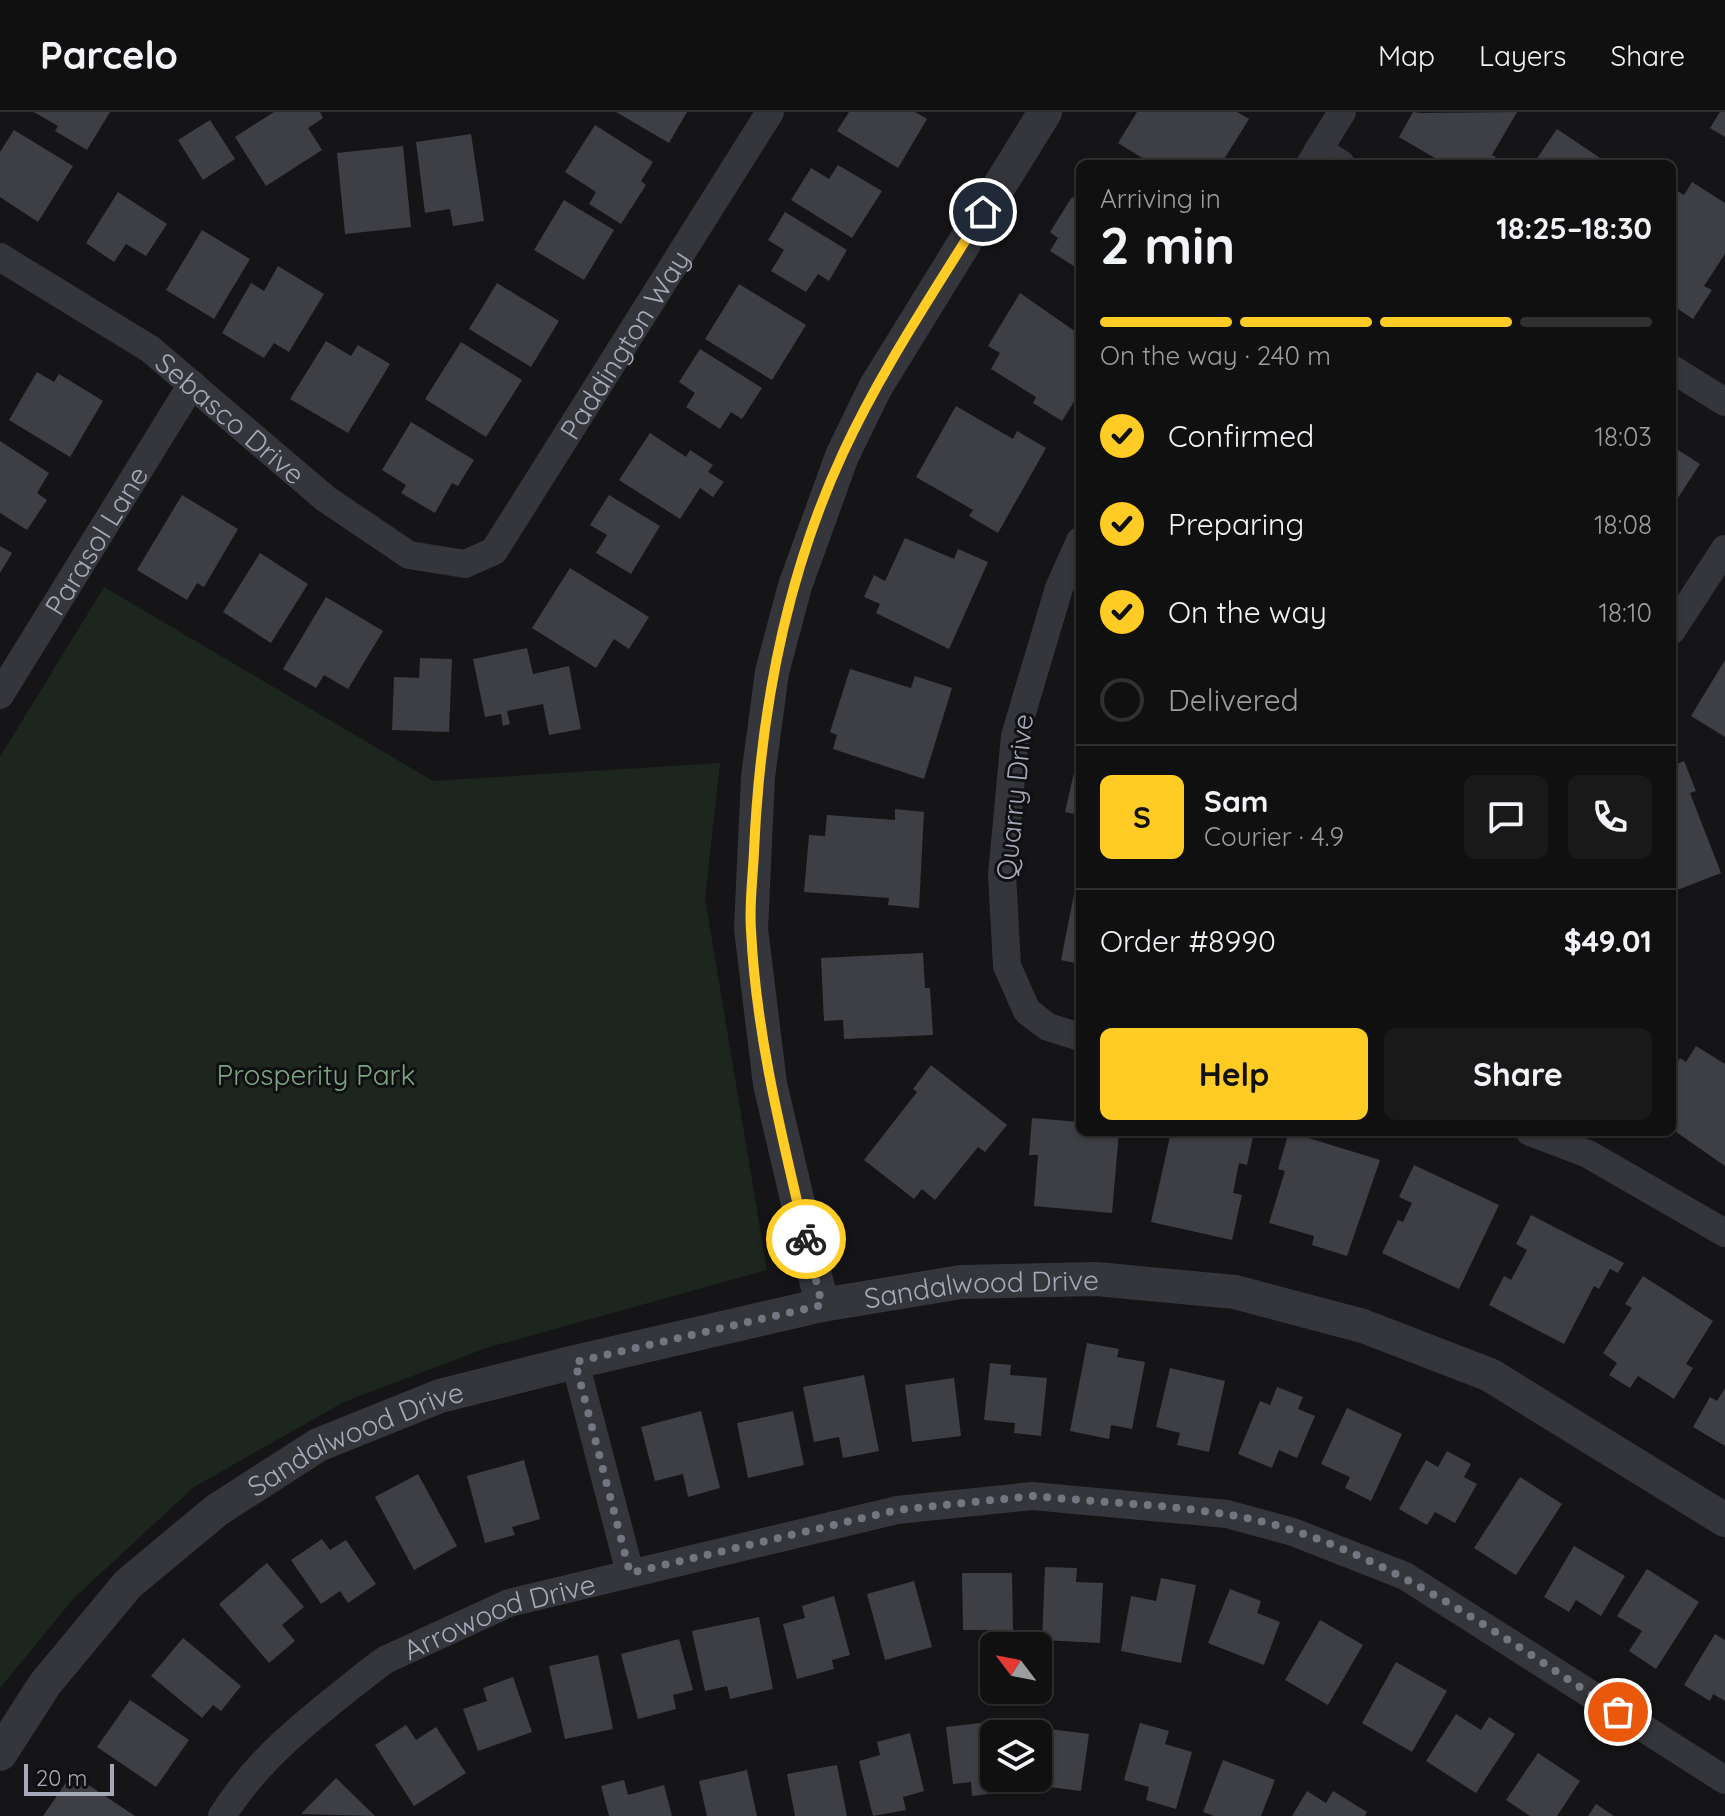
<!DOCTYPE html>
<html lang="en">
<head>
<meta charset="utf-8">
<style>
  body { margin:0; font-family:Quicksand,sans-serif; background:#19191a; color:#f1f3f6; height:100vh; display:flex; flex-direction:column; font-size:30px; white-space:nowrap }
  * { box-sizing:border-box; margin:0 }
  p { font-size:26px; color:#9c9d9f }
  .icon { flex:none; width:44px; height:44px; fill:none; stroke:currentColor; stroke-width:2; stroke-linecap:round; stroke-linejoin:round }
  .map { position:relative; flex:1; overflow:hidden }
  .side { position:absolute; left:1076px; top:48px; width:600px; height:976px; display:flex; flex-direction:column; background:#101011; border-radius:12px; box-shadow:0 2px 6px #0004,0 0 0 2px #303031 }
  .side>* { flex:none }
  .needle { width:52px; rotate:302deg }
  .buttons { position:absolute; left:980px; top:1520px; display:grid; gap:16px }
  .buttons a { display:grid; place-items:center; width:72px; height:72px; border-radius:12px; background:#101011; box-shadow:0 2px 6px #0004,0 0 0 2px #303031; font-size:40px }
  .scale { position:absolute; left:24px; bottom:20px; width:90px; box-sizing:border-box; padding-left:8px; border:4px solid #a5a9b8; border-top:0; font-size:22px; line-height:28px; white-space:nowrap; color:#a5a9b8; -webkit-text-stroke:6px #101012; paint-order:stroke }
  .pin { position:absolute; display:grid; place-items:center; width:68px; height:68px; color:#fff; margin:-34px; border:4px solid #fff; border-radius:50%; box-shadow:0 2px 8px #0007 }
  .courier { position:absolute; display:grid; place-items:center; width:80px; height:80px; margin:-40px; border:6px solid #ffcc25; border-radius:50%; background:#fff; color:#222; box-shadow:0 2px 10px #0007 }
  .overview em { font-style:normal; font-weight:800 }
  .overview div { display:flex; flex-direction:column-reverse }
  .overview { display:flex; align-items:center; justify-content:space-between; height:136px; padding:0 24px }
  h1 { font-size:52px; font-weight:800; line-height:60px }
  .bar { display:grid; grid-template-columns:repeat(4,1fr); gap:12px 8px; align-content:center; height:96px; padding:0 24px }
  .bar i { height:10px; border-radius:6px; background:#303031 }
  .bar .active { background:#ffcc25 }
  .bar p { grid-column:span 4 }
  .line { display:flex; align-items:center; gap:20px; padding:0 24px; border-top:2px solid #303031 }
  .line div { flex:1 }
  .round { display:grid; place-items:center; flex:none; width:84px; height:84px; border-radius:12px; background:#19191a }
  ol { padding:0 24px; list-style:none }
  li { display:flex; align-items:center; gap:24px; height:88px }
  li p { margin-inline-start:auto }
  li .icon { padding:8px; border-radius:50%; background:#ffcc25; color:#111; stroke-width:4 }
  li:last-child { color:#9c9d9f }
  li i { width:44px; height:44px; border:4px solid #303031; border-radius:50% }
  .action { display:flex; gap:16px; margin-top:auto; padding:16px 24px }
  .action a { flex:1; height:92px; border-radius:12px; background:#ffcc25; color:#111; font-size:32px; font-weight:800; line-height:92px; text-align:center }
  .action a+a { background:#19191a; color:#f1f3f6 }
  header { display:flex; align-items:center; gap:48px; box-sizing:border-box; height:112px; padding:0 40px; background:#101011; border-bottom:2px solid #303031 }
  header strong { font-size:38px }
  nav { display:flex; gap:44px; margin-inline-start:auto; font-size:28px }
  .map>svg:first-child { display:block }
  .green { fill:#1c251e }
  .building { fill:#3e3f44 }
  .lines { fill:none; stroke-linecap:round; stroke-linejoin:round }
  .minor { stroke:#35363c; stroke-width:28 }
  .tertiary { stroke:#35363c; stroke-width:34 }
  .done { stroke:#737580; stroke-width:8; stroke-dasharray:0 14.4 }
  .route { stroke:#ffcc25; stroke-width:10 }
  .labels { text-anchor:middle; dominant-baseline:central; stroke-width:6; stroke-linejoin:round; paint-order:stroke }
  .street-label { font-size:28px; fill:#a5a9b8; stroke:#101012 }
  .park-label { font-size:28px; fill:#7ba582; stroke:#101012 }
</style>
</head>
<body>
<header>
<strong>Parcelo</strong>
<nav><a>Map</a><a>Layers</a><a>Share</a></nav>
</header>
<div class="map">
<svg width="1725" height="1704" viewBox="0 0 1725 1704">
  <rect width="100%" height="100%" fill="#151517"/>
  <path class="green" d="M104,475L433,669L720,651L705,786L767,1158L486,1236L344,1290L194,1375L74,1486L0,1576V645Z"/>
  <g class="building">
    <path d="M34,0H110L87,38L55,19L58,14Z"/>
    <path d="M274,0H320L323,6L308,16L322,38L266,74L235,25Z"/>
    <path d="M616,0H687L669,31Z"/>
    <path d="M849,0H915L927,7L898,56L837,19Z"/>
    <path d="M1137,0H1237L1249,7L1221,52H1152L1118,31Z"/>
    <path d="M1413,0L1421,1L1517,0L1492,43L1496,45L1491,52H1445L1399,25Z"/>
    <path d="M1720,0H1725V25L1710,16Z"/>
    <path d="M210,8L235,47L203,68L178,28Z"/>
    <path d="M595,13L653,50L641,69L646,73L621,112L589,92L596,80L565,60Z"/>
    <path d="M1557,17L1609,52H1533Z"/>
    <path d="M14,18L73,54L38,110L0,85V40Z"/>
    <path d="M471,22L484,109L453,114L450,97L425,101L416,30Z"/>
    <path d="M403,34L411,115L345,122L337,41Z"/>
    <path d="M838,53L882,79L852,126L791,88L811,56L829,67Z"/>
    <path d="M1692,70L1725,91V142L1704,174L1712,178L1693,207L1672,193V76L1684,83Z"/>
    <path d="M118,80L167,112L146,144L126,132L114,150L86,131Z"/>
    <path d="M1072,85L1080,90V158L1050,139L1058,126L1050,120Z"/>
    <path d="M564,88L614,118L584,168L534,138Z"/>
    <path d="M785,100L847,138L829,169L818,162L806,180L771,159L784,138L768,128Z"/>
    <path d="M202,118L250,147L214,207L166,178Z"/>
    <path d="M278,154L324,182L289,240L274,231L264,246L222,221L251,171L264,179Z"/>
    <path d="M497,171L559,209L531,255L469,217Z"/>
    <path d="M739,172L806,213L772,268L705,227Z"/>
    <path d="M1020,181L1076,220L1080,214V280L1062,309L1033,291L1036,285L991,257L1000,241L988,234Z"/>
    <path d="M326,229L351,244L358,233L390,252L348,321L290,287Z"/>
    <path d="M461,230L522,268L486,325L425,287Z"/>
    <path d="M700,237L762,276L742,307L731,300L720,317L686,295L695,281L679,270Z"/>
    <path d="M37,260L54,270L59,262L103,289L70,345L9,308Z"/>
    <path d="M956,294L1013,327L1017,319L1046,336L998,421L969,404L973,398L916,365Z"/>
    <path d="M411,310L474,348L458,374L452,371L435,401L401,381L406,373L382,358Z"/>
    <path d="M650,321L686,345L690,338L713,353L708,360L724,370L713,385L700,376L680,407L619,368Z"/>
    <path d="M0,329L49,361L37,381L47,388L27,418L0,401Z"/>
    <path d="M1672,334L1700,352L1672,395Z"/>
    <path d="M182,383L238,417L204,475L197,471L187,488L137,458Z"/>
    <path d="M609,383L660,414L631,462L596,441L607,423L590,413Z"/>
    <path d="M905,426L954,447L958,437L988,450L949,537L876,501L880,492L864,485L874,463L885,469Z"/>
    <path d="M0,434L12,441L0,461Z"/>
    <path d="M260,441L308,472L271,531L223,500Z"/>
    <path d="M570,456L649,505L629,537L614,527L596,556L532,516Z"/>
    <path d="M326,485L383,519L348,577L324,563L316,576L283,557Z"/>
    <path d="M527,536L533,562L569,554L581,617L549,623L543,592L507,599L510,612L503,614L501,602L485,605L473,547Z"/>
    <path d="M420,546L452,547L449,620L392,618L394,565L419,566Z"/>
    <path d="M1725,548V625L1691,604Z"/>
    <path d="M850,557L911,576L915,564L952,576L924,667L833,637L837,623L830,620Z"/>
    <path d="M1080,634V703L1065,700Z"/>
    <path d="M1684,649L1696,679L1690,681L1721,761L1672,780V654Z"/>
    <path d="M895,697L924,700L919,796L888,793L889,786L804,780L809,723L825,724L827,703L895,708Z"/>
    <path d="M1078,762H1080V852L1061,848Z"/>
    <path d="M923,841L925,876H930L933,923L844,927L843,908L824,909L821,846Z"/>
    <path d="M1696,934L1725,952V1054L1672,1017V958L1680,946L1686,950Z"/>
    <path d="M931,953L1007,1013L985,1040L978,1035L935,1088L922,1077L914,1087L864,1048L917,980L913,977Z"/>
    <path d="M1032,1006L1080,1010V1020H1119L1112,1101L1034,1094L1038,1043H1029Z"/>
    <path d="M1171,1020H1254L1247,1053L1239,1051L1233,1081L1242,1083L1232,1128L1151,1110Z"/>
    <path d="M1289,1020L1380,1048L1347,1144L1312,1133L1314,1124L1269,1111L1285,1059L1278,1057Z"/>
    <path d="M1414,1053L1499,1093L1459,1177L1382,1141L1398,1108L1403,1110L1412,1091L1399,1085Z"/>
    <path d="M1531,1103L1624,1151L1618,1161L1610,1157L1599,1177L1594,1174L1564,1232L1489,1193L1504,1164L1511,1168L1527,1138L1516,1132Z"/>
    <path d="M1643,1164L1713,1209L1686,1252L1693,1256L1674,1287L1638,1264L1630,1276L1609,1263L1617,1251L1603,1241L1632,1196L1625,1192Z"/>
    <path d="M1087,1231L1119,1237L1117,1245L1145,1250L1132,1317L1111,1313L1109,1327L1070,1319Z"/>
    <path d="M990,1251L1011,1253L1010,1263L1047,1266L1041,1324L1014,1321L1015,1311L984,1308Z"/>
    <path d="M1170,1256L1225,1269L1209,1340L1177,1333L1180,1321L1156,1315Z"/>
    <path d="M864,1263L879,1339L843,1346L839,1325L814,1330L803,1275Z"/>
    <path d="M954,1266L961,1324L912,1330L905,1273Z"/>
    <path d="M1277,1275L1303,1285L1298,1297L1315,1304L1297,1346L1279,1338L1272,1356L1238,1342L1260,1289L1270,1293Z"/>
    <path d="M1725,1276V1334L1693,1315L1710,1285L1717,1289Z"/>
    <path d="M1347,1296L1402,1322L1371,1389L1345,1376L1350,1365L1321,1352Z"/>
    <path d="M701,1299L720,1376L688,1385L683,1362L655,1369L641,1315Z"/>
    <path d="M793,1299L804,1353L748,1366L737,1311Z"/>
    <path d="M1447,1339L1471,1352L1464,1365L1477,1372L1455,1411L1435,1400L1427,1413L1399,1397L1426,1348L1438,1355Z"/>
    <path d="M524,1348L540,1407L512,1415L515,1423L485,1431L467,1364Z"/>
    <path d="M418,1362L457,1434L414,1458L375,1385Z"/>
    <path d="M1520,1365L1562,1392L1516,1463L1474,1436Z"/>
    <path d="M322,1427L330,1438L346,1428L376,1472L348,1491L340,1479L321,1492L291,1448Z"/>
    <path d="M1574,1434L1625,1464L1601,1504L1576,1488L1569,1500L1544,1485Z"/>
    <path d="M267,1451L304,1495L282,1513L295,1529L269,1551L219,1492Z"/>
    <path d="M1045,1455L1077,1456L1076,1470L1103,1471L1100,1531L1042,1528Z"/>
    <path d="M1647,1457L1699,1490L1656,1557L1629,1539L1642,1519L1617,1504Z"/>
    <path d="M962,1461H1012L1013,1518H963Z"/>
    <path d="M1161,1466L1196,1473L1181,1551L1121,1539L1131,1484L1156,1489Z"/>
    <path d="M914,1469L932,1535L885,1548L867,1482Z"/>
    <path d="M1230,1477L1261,1489L1257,1501L1280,1510L1264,1553L1208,1531Z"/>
    <path d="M834,1484L850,1543L832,1548L834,1557L797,1567L783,1512L805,1506L802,1494Z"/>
    <path d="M759,1505L773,1577L730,1587L727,1574L705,1579L692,1519Z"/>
    <path d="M1320,1508L1363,1533L1328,1593L1285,1568Z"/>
    <path d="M1715,1522L1725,1528V1589L1713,1582L1710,1589L1684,1573Z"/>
    <path d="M183,1526L241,1574L221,1599L213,1593L202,1606L151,1564Z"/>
    <path d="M679,1527L693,1578L673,1583L676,1597L638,1607L621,1542Z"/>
    <path d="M598,1543L613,1617L565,1627L549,1554Z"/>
    <path d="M1396,1550L1447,1579L1412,1640L1362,1611Z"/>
    <path d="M513,1565L532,1620L478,1639L463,1597L487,1589L483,1576Z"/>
    <path d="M130,1588L189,1628L156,1675L97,1635Z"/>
    <path d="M1456,1602L1481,1618L1489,1605L1515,1622L1476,1681L1426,1649Z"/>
    <path d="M1005,1608L1007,1622H994V1666H1012L1013,1679L972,1684L971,1670L953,1672L946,1615Z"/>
    <path d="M1140,1611L1169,1619L1165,1632L1192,1640L1176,1697L1146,1688L1149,1675L1124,1668Z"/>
    <path d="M406,1613L416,1628L436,1615L466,1661L414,1694L375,1633Z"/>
    <path d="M1040,1616L1089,1622L1081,1679L1033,1673L1034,1666H1038Z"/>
    <path d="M910,1621L924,1679L903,1685L906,1698L873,1704L859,1649L880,1643L877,1630Z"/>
    <path d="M1538,1641L1580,1669L1557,1704H1530L1506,1688Z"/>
    <path d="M1223,1648L1275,1668L1261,1704H1214L1203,1700Z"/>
    <path d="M837,1653L847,1704H795L787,1662Z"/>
    <path d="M747,1658L757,1704H707L699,1669Z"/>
    <path d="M72,1662L135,1704H43Z"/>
    <path d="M336,1666L375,1704L301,1702Z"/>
    <path d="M624,1668L628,1683L664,1673L672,1704H609L601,1674Z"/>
    <path d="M1307,1679L1326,1691L1333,1679L1367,1700L1365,1704H1292Z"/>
    <path d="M1596,1692L1614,1704H1588Z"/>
  </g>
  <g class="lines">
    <g class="minor">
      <path d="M1318,38L1341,52"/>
      <path d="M1310,52L1342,0"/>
      <path id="s1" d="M0,145L150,237L326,387L409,443L465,452L494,439L770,0"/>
      <path d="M1672,257L1725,290"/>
      <path d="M1080,429L1059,476L1015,624L1002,763L1007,854L1027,899L1048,915L1080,925"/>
      <path d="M1672,518L1725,437"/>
      <path id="s2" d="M0,583L192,272"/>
      <path d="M1530,1020L1588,1042L1725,1121"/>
      <path d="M575,1250L630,1461"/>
      <path id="s3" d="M222,1704C260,1643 314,1604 369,1560L385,1548L509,1491L897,1398L1032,1384L1227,1402L1293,1420L1405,1464L1725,1668"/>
    </g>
    <g class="tertiary">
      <path d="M822,1193L770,972L751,817L758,665L772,560L795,474L842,344L875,276L1045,0"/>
      <path id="s4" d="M0,1642L45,1572L128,1472L217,1398L318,1333L440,1284L575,1250L822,1193L961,1170L1096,1167L1235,1180L1363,1214L1490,1263L1725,1408"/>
    </g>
  </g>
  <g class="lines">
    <path class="done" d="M806,1127L822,1193L575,1250L630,1461L897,1398L1032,1384C1096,1390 1161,1392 1225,1402C1367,1424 1500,1524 1618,1600"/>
    <path class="route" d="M806,1127C782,1025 756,923 751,818C749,792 753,765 754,739C760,603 785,466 843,341C882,256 935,179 983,100"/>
  </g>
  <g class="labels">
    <g class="street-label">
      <text stroke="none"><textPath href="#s1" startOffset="840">Paddington Way</textPath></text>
      <text stroke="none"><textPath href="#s1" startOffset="282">Sebasco Drive</textPath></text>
      <text stroke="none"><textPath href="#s2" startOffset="182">Parasol Lane</textPath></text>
      <text transform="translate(1014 685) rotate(-84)">Quarry Drive</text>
      <text stroke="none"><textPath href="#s4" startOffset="1134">Sandalwood Drive</textPath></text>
      <text stroke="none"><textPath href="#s4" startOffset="486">Sandalwood Drive</textPath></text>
      <text stroke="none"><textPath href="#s3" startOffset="350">Arrowood Drive</textPath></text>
    </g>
    <g class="park-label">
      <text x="316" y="962">Prosperity Park</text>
    </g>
  </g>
</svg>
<div class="buttons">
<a><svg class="needle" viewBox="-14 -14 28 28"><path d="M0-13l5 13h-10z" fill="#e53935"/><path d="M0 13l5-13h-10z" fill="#9c9d9f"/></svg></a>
<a><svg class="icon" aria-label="layers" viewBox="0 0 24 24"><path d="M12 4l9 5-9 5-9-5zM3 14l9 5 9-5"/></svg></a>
</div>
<div class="scale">20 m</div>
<div class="pin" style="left:1618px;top:1600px;background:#ea580c"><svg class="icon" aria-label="bag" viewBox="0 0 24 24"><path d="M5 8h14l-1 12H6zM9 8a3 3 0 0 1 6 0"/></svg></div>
<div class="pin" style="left:983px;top:100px;background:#1f2937"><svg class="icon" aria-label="home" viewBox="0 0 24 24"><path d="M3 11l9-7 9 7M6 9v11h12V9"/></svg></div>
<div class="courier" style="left:806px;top:1127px"><svg class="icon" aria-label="bike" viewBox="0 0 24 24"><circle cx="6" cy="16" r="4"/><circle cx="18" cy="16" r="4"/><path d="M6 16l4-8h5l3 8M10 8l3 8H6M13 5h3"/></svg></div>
<section class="side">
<div class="overview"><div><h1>2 min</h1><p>Arriving in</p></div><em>18:25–18:30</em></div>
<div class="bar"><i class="active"></i><i class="active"></i><i class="active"></i><i></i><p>On the way · 240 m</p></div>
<ol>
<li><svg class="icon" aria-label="check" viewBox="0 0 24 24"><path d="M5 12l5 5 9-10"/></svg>Confirmed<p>18:03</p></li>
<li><svg class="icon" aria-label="check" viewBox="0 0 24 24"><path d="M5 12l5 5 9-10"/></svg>Preparing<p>18:08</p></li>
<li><svg class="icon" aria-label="check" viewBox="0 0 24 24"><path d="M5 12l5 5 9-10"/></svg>On the way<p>18:10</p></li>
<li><i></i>Delivered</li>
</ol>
<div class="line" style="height:144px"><b class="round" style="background:#ffcc25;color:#111">S</b><div><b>Sam</b><p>Courier · 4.9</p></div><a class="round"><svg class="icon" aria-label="chat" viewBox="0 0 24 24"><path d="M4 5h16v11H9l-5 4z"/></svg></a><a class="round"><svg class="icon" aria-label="phone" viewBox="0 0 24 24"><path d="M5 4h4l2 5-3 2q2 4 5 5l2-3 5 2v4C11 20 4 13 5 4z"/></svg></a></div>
<div class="line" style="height:104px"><div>Order #8990</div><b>$49.01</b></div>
<div class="action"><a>Help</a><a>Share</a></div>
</section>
</div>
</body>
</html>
